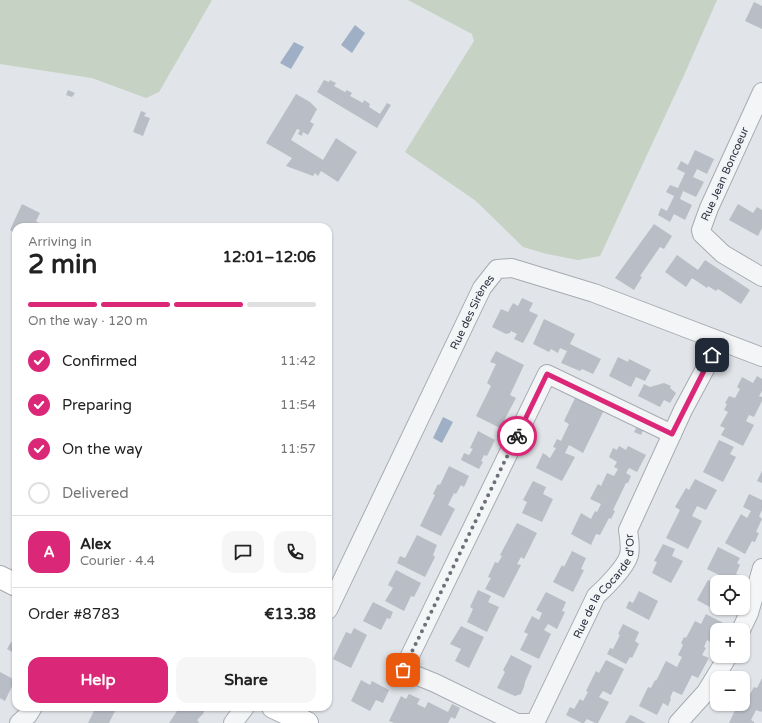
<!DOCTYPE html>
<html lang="en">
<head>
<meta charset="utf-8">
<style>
  body { margin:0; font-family:"Varela Round",sans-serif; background:#f6f6f6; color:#222; height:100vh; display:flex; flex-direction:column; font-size:15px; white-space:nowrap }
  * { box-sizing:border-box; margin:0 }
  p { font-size:13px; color:#767676 }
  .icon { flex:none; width:22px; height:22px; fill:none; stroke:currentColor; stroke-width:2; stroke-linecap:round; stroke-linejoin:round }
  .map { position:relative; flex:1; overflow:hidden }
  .sheet { position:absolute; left:12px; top:223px; width:320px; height:488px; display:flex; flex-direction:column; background:#fff; border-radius:12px; box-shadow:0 1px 3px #0004 }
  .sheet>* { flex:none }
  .fabs { position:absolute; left:710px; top:575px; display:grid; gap:8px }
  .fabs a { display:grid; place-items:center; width:40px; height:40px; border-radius:8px; background:#fff; box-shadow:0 1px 3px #0004; font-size:20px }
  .pin { position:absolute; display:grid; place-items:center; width:34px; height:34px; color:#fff; margin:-17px; border-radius:8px; box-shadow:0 2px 6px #0006 }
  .courier { position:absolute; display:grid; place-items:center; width:40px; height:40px; margin:-20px; border:3px solid #db2777; border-radius:50%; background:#fff; color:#222; box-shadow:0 1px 5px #0007 }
  .head em { font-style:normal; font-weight:700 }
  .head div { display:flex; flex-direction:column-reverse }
  .head { display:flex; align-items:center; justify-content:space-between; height:68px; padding:0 16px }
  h1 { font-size:26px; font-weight:700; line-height:30px }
  .bar { display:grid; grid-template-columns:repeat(4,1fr); gap:6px 4px; align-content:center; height:48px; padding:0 16px }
  .bar i { height:5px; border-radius:3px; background:#e0e0e0 }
  .bar .selected { background:#db2777 }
  .bar p { grid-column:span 4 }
  .line { display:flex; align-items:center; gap:10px; padding:0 16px; border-top:1px solid #e0e0e0 }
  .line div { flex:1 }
  .round { display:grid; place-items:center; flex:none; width:42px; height:42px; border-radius:12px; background:#f6f6f6 }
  ol { padding:0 16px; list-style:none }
  li { display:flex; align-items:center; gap:12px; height:44px }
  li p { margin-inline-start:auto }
  li .icon { padding:4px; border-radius:50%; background:#db2777; color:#fff; stroke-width:4 }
  li:last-child { color:#767676 }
  li i { width:22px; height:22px; border:2px solid #e0e0e0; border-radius:50% }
  .button { display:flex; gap:8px; margin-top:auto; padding:8px 16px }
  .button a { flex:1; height:46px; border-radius:12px; background:#db2777; color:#fff; font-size:16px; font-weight:700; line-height:46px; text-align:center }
  .button a+a { background:#f6f6f6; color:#222 }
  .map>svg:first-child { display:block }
  .green { fill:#c6d2c3 }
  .water { fill:#9fb0c6 }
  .building { fill:#b9bdc5 }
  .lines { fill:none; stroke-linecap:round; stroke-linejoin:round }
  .street-casing { stroke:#a7abb2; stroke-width:20 }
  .secondary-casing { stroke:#a7abb2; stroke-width:24 }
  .street { stroke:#f3f5f7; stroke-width:18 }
  .secondary { stroke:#fff; stroke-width:22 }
  .done { stroke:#6b707a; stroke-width:4; stroke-dasharray:0 7.2 }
  .route { stroke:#db2777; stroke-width:5 }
  .labels { text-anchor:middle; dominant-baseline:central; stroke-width:3.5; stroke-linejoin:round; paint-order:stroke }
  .street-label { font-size:11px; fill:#2b313f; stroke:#f0f3f6 }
</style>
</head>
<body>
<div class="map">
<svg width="762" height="723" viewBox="0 0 762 723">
  <rect width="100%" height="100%" fill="#e1e4e8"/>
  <g class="green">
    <path d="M0,0H212L159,92L146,98L92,78L0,64Z"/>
    <path d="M408,0H717L685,73L600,256L578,260L547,254L523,247L476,201L405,152L474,41L472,34Z"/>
  </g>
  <g class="water">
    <path d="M355,25L365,33L352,53L341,45Z"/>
    <path d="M294,42L304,47L291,69L280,63Z"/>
    <path d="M443,417L453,422L442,443L433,438Z"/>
  </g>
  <g class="building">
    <path d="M754,2L762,6V29L745,21Z"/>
    <path d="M324,80L329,82L330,80L336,83L334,86L345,92L347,90L352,93L350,96L363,103L364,100L370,104L369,107L380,114L387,103L391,105L377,128L317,92Z"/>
    <path d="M68,90L75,93L72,97L66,95Z"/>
    <path d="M296,94L310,102L317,109L310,122L314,124L308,135L303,132L302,136L298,134L300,130L297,129L291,140L323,160L336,138L357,152L338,182L321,171L318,176L315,173L313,176L286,166L292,158L266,143Z"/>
    <path d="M141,111L146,113L144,116L150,118L143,136L133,132Z"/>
    <path d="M695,150L714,159L707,174L697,169L693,177L704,182L696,197L683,191L680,199L692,205L685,220L674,214L670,222L658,215L661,208L667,211L674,196L666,192L670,185L678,188L685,173L677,169L681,161L688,165Z"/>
    <path d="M22,204L40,213L36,221L42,225L41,227H16V234L10,230Z"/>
    <path d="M738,204L753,213L757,207L762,210V228L758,236L729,220Z"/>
    <path d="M654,224L672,236L664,249L660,247L640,276L642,277L634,290L615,278Z"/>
    <path d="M677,255L698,270L705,260L750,290L741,304L718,289L716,291L708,286L707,288L692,278L686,287L665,272Z"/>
    <path d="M522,298L533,303L529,311L538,315L523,343L514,339L517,334L511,331L510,333L506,334L492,327L501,309L508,312L513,303L518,306Z"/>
    <path d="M544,319L575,334L570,344L601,359L593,374L582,369L580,371L561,363L567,351L560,348L558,353L551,349L549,352L533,344Z"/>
    <path d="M496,351L524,365L510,395L516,398L500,428L476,416L491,386L487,383L496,364L490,362Z"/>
    <path d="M618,357L628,362L629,359L651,370L645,381L636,377L631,387L609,376Z"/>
    <path d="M757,376L762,379V391L759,396L762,397V401L754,417L749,415L746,421L754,425L743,446L721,435L725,428L720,426L728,412L724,410L727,404L725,403L729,396L735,398L740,389L737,387L742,377L753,383Z"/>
    <path d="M664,383L671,386L670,388L676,393L670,403L664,400L660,407L638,396L644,384L650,387Z"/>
    <path d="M576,396L604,410L583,453L569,445L565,453L575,457L562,481L536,468L543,453L550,458L556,448L553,447L557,439L561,441L569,424L564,421Z"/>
    <path d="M639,423L645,426L641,435L634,432Z"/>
    <path d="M478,431L495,440L487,456L484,455L481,461L483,462L479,469L461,460L464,453L469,455L473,449L470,448Z"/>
    <path d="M719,440L734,447L730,454L736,457L723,482L703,472Z"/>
    <path d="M619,446L626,450L628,446L646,455L637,472L629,468L626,473L631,476L628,483H626L613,510L615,511L611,519L609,518L600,535L596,534L591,545L571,534L581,513L591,519L595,511L597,512L601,504L590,499L598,484L601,486L607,473L614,476L618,469L614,467L617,462L609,457L613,448L617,450Z"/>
    <path d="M449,466L469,476L464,487L461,485L456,494L454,493L448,505L455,509L441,536L420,526L435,495L433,494L438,484L440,485Z"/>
    <path d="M762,471V483L757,481Z"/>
    <path d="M695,479L717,490L706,510L697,506L692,516L702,521L688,549L666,538L680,510L675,507L686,488L689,490Z"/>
    <path d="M533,481L546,487L543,494L553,499L542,522L522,513L527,502L523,500Z"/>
    <path d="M749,494L762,500V510L759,516L762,519L756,532L759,533L755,542L752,541L745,554L725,543L741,514L747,518L751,511L743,507Z"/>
    <path d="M517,523L537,533L524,559L521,557L517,564L521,565L504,598L485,589L491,578L488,577L495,562L498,563L502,556L500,555Z"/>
    <path d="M417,535L437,545L433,555L435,557L425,577L397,563L400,556L405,558Z"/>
    <path d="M663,544L675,549L672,556L683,561L671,583L652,573L657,562L654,561Z"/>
    <path d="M718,547L740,558L737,563L740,565L736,574L741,576L738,582H720L723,577L707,569Z"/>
    <path d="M572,551L586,558L581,569L584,570L573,592L553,582L562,565L564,567Z"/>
    <path d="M396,570L421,583L414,597L411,596L404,611L385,601L393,588L388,585Z"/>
    <path d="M708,580L717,584V608H721L719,612L697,600Z"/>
    <path d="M478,590L491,596L488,602L499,607L487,632L467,622L473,609L470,607Z"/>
    <path d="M639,591L658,601L649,620L626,608L629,601L633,603Z"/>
    <path d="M546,592L566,602L562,611L565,612L557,629L548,624L544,630L551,634L539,659L520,650L528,634L524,632L532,616L539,620L542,613L536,610Z"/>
    <path d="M373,602L393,612L390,619L387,618L381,630L363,621Z"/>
    <path d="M706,614L729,626L727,630H717V646L707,640L704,647L706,648L702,655L709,658L698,678L692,675L682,695L673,691L670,698L671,699L668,706L663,703L657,715L639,706L648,687L651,688L655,680L656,681L666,661L677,667L682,657L678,655L683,645L681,643L684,637L686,638L695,621L701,624Z"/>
    <path d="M623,624L639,632L635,641L639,644L632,658L630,657L626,664L607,654L610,648L613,649L620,635L618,634Z"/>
    <path d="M461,626L484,637L469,668L455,661L461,649L450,644Z"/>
    <path d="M354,628L367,635L351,668L333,659L346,632L351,634Z"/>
    <path d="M11,642L16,645V654L7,649Z"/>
    <path d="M511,655L532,666L525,682L524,687L521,694L515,696L497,688L505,672L503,670Z"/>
    <path d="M606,660L624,669L611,695L603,691L599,697L609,702L598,723H595L587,719L584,723H582L566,715L570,707L574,709L580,699L583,701L588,692L586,691L596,671L599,673Z"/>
    <path d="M0,672L15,680L5,701L0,698Z"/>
    <path d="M762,678V711L761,712L756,710L751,720L754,722V723H729L738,704H743V696L744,693L749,696L754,687L757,688Z"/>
    <path d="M361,680L370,685L372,681L389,690L383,703L376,700L370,711L351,701Z"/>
    <path d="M409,694L420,699L417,704L425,708L428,702L448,712L452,704L460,708L455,719L451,717L448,723H394L389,721L401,696L406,699Z"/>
    <path d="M96,707H117L109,723H88Z"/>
    <path d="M173,707H206L203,714L197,720L199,722L198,723H169L177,711L172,708Z"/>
    <path d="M630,715L633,716L646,723H625Z"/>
  </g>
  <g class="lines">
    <g class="street-casing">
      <g id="street">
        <path d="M762,92L709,208L701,230L702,234L723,254L762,277"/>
        <path id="s1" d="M328,610L482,288L497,269L512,268L594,293L762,357"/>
        <path d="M741,630L749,613L762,568"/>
        <path d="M19,723L28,715L33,707"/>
        <path d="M233,723L245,707"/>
        <path d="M531,723H517L435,683L403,670L547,374L672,434"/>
        <path id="s2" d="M535,723L596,596C605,588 626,567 629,555C631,547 629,538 628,530L683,410L720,341"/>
        <path d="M678,723L706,692L728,656"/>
      </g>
    </g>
    <g class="secondary-casing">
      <g id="secondary">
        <path d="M0,577L16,585"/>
        <path d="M273,707L307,723"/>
      </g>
    </g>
    <use href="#street" class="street"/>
    <use href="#secondary" class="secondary"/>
  </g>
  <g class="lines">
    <path class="done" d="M403,670L517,436"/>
    <path class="route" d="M517,436L547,374L672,434L712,355"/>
  </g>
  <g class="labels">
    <g class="street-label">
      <text transform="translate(725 174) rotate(-66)">Rue Jean Boncoeur</text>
      <text stroke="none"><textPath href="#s1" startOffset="331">Rue des Sirènes</textPath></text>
      <text stroke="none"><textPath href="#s2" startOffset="155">Rue de la Cocarde d'Or</textPath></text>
    </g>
  </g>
</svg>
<div class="fabs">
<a><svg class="icon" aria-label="locate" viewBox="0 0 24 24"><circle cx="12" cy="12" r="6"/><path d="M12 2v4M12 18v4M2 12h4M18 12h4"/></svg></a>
<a>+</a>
<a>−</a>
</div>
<div class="pin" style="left:403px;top:670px;background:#ea580c"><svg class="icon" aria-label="bag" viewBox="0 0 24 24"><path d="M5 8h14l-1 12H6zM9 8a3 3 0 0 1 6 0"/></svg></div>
<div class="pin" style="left:712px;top:355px;background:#1f2937"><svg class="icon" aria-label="home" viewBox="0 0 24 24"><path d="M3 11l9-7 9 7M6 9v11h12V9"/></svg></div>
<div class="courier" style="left:517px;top:436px"><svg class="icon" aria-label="bike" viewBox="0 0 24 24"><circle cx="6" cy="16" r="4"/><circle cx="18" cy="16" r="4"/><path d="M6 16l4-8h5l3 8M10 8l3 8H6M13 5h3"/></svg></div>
<section class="sheet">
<div class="head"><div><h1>2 min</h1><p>Arriving in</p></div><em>12:01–12:06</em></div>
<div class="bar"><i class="selected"></i><i class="selected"></i><i class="selected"></i><i></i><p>On the way · 120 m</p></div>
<ol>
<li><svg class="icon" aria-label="check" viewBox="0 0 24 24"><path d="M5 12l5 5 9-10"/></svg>Confirmed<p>11:42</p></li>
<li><svg class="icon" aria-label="check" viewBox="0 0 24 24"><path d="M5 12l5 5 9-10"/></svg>Preparing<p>11:54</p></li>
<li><svg class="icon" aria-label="check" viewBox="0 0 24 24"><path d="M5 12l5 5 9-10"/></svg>On the way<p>11:57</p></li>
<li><i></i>Delivered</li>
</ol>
<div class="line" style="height:72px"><b class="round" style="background:#db2777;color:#fff">A</b><div><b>Alex</b><p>Courier · 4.4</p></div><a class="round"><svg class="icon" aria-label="chat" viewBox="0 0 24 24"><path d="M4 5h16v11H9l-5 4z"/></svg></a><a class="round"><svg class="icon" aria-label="phone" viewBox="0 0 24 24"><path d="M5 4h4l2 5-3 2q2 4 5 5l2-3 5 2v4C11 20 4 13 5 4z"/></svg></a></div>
<div class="line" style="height:52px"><div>Order #8783</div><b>€13.38</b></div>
<div class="button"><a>Help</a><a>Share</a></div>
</section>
</div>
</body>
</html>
